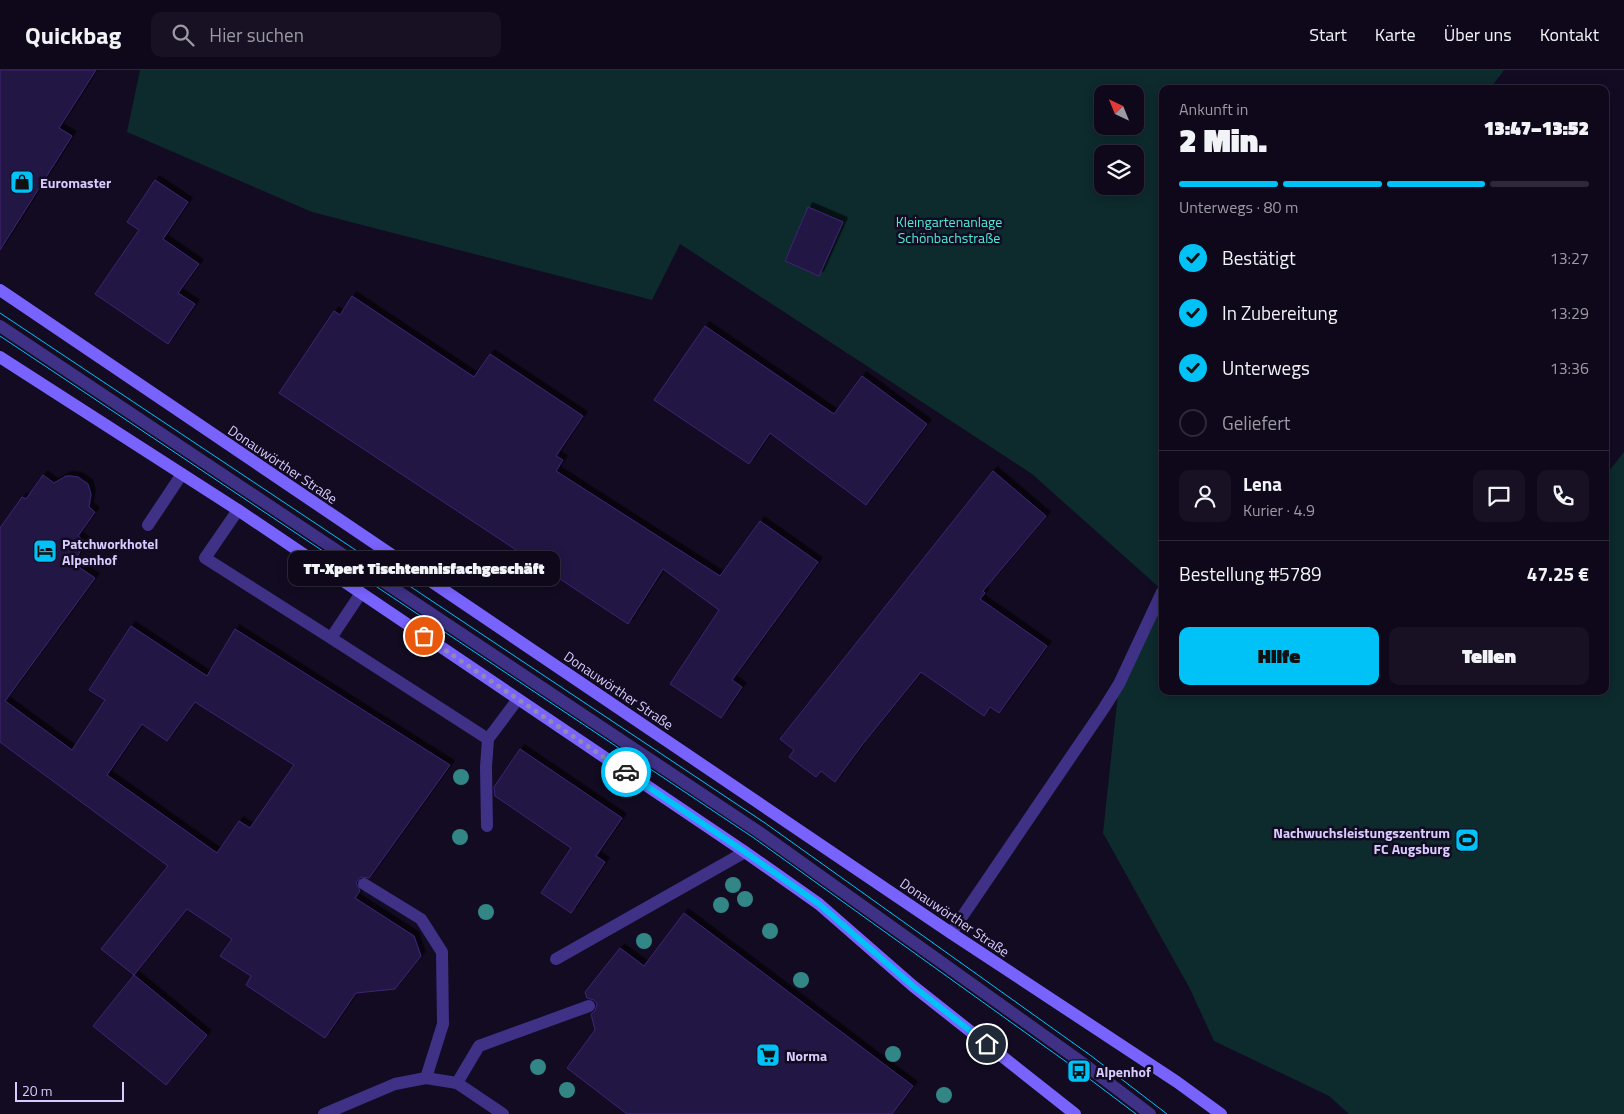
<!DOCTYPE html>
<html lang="de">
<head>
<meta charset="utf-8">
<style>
  body { margin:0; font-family:"Titillium Web",sans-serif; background:#171123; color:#f1f3f6; height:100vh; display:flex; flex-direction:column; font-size:19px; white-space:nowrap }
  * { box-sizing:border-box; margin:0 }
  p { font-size:16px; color:#9b9aa2 }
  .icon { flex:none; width:28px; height:28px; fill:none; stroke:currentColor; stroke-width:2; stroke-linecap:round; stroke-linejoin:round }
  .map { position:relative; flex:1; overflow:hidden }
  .sheet { position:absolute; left:1159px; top:15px; width:450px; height:610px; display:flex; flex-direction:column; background:#0e081a; border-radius:10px; box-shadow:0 2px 12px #0003,0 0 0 1px #2e2939 }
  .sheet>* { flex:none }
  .needle { width:32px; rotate:317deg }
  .tools { position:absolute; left:1094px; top:15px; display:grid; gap:10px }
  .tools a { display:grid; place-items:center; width:50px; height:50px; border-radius:10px; background:#0e081a; box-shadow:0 2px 12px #0003,0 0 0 1px #2e2939; font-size:25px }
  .scale { position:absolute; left:15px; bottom:12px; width:109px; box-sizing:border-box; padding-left:5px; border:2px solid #d8ccff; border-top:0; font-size:14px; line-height:18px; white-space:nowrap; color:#d8ccff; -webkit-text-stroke:4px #120b22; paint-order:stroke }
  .pin { position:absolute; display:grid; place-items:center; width:42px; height:42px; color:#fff; margin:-21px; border:2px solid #fff; border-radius:50%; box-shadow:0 1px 5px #0007 }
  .courier { position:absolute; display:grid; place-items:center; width:50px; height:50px; margin:-25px; border:4px solid #00c2f7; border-radius:50%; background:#fff; color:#222; box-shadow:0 1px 6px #0007 }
  .bubble { position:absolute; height:35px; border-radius:10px; background:#0e081a; box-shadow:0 2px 12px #0003,0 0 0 1px #2e2939; font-size:16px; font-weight:800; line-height:35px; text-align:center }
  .head em { font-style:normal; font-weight:800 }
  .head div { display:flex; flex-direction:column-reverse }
  .head { display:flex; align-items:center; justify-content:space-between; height:85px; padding:0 20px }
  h1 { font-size:32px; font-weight:800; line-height:38px }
  .bar { display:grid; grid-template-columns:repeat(4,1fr); gap:8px 5px; align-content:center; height:60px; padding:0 20px }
  .bar i { height:6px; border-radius:4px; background:#2e2939 }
  .bar .on { background:#00c2f7 }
  .bar p { grid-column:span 4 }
  .line { display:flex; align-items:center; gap:12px; padding:0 20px; border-top:1px solid #2e2939 }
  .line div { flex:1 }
  .round { display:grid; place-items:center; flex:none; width:52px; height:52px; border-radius:10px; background:#171123 }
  ol { padding:0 20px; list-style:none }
  li { display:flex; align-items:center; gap:15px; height:55px }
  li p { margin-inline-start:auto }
  li .icon { padding:5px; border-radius:50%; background:#00c2f7; color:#111; stroke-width:4 }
  li:last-child { color:#9b9aa2 }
  li i { width:28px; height:28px; border:2px solid #2e2939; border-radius:50% }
  .cta { display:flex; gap:10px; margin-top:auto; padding:10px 20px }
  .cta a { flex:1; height:58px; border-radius:10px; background:#00c2f7; color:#111; font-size:20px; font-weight:800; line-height:58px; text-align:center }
  .cta a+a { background:#171123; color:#f1f3f6 }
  header { display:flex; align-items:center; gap:30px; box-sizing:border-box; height:70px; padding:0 25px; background:#0e081a; border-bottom:1px solid #2e2939 }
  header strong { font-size:24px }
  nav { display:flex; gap:28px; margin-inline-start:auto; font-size:18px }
  .search { width:350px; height:45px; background:#171123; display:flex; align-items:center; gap:12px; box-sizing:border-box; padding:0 18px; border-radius:10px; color:#9b9aa2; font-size:19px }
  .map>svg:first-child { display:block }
  .green { fill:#0d2a2d; fill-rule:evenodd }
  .building { fill:#241545; stroke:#3d2573; fill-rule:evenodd; filter:url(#shadow) }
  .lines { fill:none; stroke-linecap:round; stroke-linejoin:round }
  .lane { stroke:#3e3186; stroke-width:12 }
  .street { stroke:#3e3186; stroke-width:12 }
  .secondary { stroke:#7963ff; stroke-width:12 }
  .tram { stroke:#00c2f7; stroke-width:1 }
  .tree { fill:#328685 }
  .done { stroke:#9388b2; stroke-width:5; stroke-dasharray:0 9 }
  .route { stroke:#00c2f7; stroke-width:6 }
  .labels { text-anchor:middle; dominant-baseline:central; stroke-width:5; stroke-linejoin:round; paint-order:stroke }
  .poi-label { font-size:14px; font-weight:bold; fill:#d8ccff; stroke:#120b22; text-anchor:start }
  .park-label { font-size:14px; fill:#4cebd6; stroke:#120b22 }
  .street-label { font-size:14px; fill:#d8ccff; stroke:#120b22 }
</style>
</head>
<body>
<header>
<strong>Quickbag</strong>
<div class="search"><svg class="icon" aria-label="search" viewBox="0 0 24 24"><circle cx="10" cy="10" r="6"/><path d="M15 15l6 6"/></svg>Hier suchen</div>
<nav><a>Start</a><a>Karte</a><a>Über uns</a><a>Kontakt</a></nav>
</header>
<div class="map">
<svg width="1624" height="1044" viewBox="0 0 1624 1044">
  <defs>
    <filter id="shadow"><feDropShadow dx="4.5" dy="-4.5" stdDeviation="0" flood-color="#0009"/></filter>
  </defs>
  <rect width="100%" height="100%" fill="#120b22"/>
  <g class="green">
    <path d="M140,0H1504L1490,19H1162V520L1032,404L680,174L652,230L312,142L127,62ZM1102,24H1135V56H1102ZM1102,84H1135V116H1102Z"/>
    <path d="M1624,382V1044H1349L1329,1026L1214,971L1190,919L1103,763L1119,614L1162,522V621H1605V406Z"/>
  </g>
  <g class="building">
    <path d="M0,0H96L59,58L72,66L0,180Z"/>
    <path d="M155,110L188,132L163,169L199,194L178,223L195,234L168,274L95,224L139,160L127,152Z"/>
    <path d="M808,137L843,152L819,206L785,191Z"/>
    <path d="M352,226L474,307L490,284L583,346L556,386L563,390L556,401L720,506L760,451L818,492L732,610L742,617L721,648L670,614L719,540L663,499L628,554L279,323L334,241L340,245Z"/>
    <path d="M705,256L834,344L862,306L927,354L866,435L770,363L749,394L654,330Z"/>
    <path d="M993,401L1046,446L983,521L985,523L980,529L1047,576L999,643L990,637L984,646L921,602L862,675L835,712L821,701L816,707L789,687L794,680L780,669Z"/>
    <path d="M43,405L54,413L66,406H71L78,407L88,414L91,424L89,437L95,442L78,466L86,472L73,493L95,508L5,631L72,680L105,630L89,620L131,556L207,606L235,559L450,695L369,808L361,807L356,813L360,821L355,828L414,866L421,886L395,919L356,923L325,968L246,915L251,906L220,886L232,869L187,839L134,905L101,879L168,796L0,672V458L22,427L26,429ZM195,632L294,695L250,758L239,751L217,783L107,705L142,654L167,671Z"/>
    <path d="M520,679L622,748L596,786L605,792L571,843L541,823L571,778L495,726L494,717Z"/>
    <path d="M684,843L913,1016L892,1044H627L567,998L595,960L591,944L595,941L597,934L594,930L587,928L585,922L620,878L644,896Z"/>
    <path d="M134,905L207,965L166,1015L93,956Z"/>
  </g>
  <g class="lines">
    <g class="lane">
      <path d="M0,256L759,762L1084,994L1150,1044"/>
      <path d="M238,440L205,488L331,568L361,523"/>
      <path d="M148,455L182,404"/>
      <path d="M331,568L488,669"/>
      <path d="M487,756L486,697L488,669L518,629"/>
      <path d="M364,814L421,849L442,882L443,954L426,1008"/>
      <path d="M951,863L1104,638L1119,614L1162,522"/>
      <path d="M556,889L745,782"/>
      <path d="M457,1013L479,976L589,936"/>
    </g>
    <path class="street" d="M324,1044L395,1014L426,1008L457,1013L503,1044"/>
    <g class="secondary">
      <path d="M0,220L951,863L1177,1012L1221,1044"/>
      <path d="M0,287L238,440L745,782L819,834L913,916L1075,1044"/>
    </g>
    <g class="tram">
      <path d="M0,243L765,753L1090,985L1167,1044"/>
      <path d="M0,266L754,768L1079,1001L1136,1044"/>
    </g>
  </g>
  <g class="tree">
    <circle cx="461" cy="707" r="8"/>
    <circle cx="460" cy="767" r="8"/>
    <circle cx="733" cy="815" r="8"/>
    <circle cx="745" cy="829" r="8"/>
    <circle cx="721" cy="835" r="8"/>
    <circle cx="486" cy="842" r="8"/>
    <circle cx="770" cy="861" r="8"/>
    <circle cx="644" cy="871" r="8"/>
    <circle cx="801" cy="910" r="8"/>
    <circle cx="893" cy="984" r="8"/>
    <circle cx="538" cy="997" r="8"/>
    <circle cx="567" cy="1020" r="8"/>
    <circle cx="944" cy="1025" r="8"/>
  </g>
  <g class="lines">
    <path class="done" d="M424,566L626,702"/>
    <path class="route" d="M626,702L745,782L819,834L913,916L987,974"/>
  </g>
  <defs>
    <g id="shop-square" transform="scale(1.25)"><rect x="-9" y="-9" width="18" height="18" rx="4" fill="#00c2f7" stroke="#120b22"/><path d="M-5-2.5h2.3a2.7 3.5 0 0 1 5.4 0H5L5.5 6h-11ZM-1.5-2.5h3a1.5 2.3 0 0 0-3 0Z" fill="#111"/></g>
    <g id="hotel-square" transform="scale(1.25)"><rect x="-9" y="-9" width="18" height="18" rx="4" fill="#00c2f7" stroke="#120b22"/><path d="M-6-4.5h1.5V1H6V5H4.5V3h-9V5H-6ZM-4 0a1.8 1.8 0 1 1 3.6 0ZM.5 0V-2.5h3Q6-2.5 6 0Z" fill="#111"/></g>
    <g id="stadium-square" transform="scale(1.25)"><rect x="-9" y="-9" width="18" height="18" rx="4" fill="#00c2f7" stroke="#120b22"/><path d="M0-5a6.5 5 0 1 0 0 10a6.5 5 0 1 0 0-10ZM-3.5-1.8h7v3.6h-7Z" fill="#111"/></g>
    <g id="supermarket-square" transform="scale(1.25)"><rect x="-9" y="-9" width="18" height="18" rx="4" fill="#00c2f7" stroke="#120b22"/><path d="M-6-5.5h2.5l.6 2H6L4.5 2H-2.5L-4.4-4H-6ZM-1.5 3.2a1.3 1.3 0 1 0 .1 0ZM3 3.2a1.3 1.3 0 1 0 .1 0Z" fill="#111"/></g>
    <g id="bus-square" transform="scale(1.25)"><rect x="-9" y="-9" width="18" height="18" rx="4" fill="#00c2f7" stroke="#120b22"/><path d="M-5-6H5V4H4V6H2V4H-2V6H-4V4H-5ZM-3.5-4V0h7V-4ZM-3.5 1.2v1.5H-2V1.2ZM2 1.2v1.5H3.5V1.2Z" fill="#111"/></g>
  </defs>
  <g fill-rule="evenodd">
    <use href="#shop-square" x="22" y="112"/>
    <use href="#hotel-square" x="45" y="481"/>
    <use href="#stadium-square" x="1467" y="770"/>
    <use href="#supermarket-square" x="768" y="985"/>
    <use href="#bus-square" x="1079" y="1001"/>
  </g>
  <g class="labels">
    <g class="poi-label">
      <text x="40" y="112">Euromaster</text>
      <text x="62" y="473">Patchworkhotel<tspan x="62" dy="16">Alpenhof</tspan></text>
      <text x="1450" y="762" text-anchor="end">Nachwuchsleistungszentrum<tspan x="1450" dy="16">FC Augsburg</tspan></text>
      <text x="786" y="985">Norma</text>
      <text x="1096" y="1001">Alpenhof</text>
    </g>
    <g class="park-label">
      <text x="949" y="151">Kleingartenanlage<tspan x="949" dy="16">Schönbachstraße</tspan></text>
    </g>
    <g class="street-label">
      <text transform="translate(283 394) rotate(34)">Donauwörther Straße</text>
      <text transform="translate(619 620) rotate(34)">Donauwörther Straße</text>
      <text transform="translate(955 847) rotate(34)">Donauwörther Straße</text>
    </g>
  </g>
</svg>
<div class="tools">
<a><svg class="needle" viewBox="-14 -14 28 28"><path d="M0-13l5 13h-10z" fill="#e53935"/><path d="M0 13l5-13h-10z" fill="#9b9aa2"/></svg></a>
<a><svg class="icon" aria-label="layers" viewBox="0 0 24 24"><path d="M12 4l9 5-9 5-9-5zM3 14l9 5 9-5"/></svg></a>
</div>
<div class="scale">20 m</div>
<div class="pin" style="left:424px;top:566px;background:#ea580c"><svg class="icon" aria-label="bag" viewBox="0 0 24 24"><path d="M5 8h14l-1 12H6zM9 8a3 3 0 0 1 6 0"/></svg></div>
<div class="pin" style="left:987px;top:974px;background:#1f2937"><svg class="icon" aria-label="home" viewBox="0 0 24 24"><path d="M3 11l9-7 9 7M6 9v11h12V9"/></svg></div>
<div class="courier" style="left:626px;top:702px"><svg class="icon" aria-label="car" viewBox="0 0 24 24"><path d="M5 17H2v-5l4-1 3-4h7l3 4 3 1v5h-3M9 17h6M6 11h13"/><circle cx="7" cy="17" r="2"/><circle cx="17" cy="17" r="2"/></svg></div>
<div class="bubble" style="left:288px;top:481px;width:272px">TT-Xpert Tischtennisfachgeschäft</div>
<section class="sheet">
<div class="head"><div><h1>2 Min.</h1><p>Ankunft in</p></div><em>13:47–13:52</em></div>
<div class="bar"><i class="on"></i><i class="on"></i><i class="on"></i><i></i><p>Unterwegs · 80 m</p></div>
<ol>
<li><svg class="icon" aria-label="check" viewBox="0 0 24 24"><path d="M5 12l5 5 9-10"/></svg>Bestätigt<p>13:27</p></li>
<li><svg class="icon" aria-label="check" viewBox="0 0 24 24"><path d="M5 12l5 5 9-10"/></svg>In Zubereitung<p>13:29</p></li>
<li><svg class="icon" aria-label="check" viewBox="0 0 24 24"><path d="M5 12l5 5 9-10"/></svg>Unterwegs<p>13:36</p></li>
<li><i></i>Geliefert</li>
</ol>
<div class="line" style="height:90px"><a class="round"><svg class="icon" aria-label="person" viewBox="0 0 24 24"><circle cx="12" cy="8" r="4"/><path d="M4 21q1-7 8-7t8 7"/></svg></a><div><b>Lena</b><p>Kurier · 4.9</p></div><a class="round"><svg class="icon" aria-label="chat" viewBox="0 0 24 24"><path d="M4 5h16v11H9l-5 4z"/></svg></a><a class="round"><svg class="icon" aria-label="phone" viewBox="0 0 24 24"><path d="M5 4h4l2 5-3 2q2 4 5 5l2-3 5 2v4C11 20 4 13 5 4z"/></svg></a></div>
<div class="line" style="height:65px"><div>Bestellung #5789</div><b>47.25 €</b></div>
<div class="cta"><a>Hilfe</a><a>Teilen</a></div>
</section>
</div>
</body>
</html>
